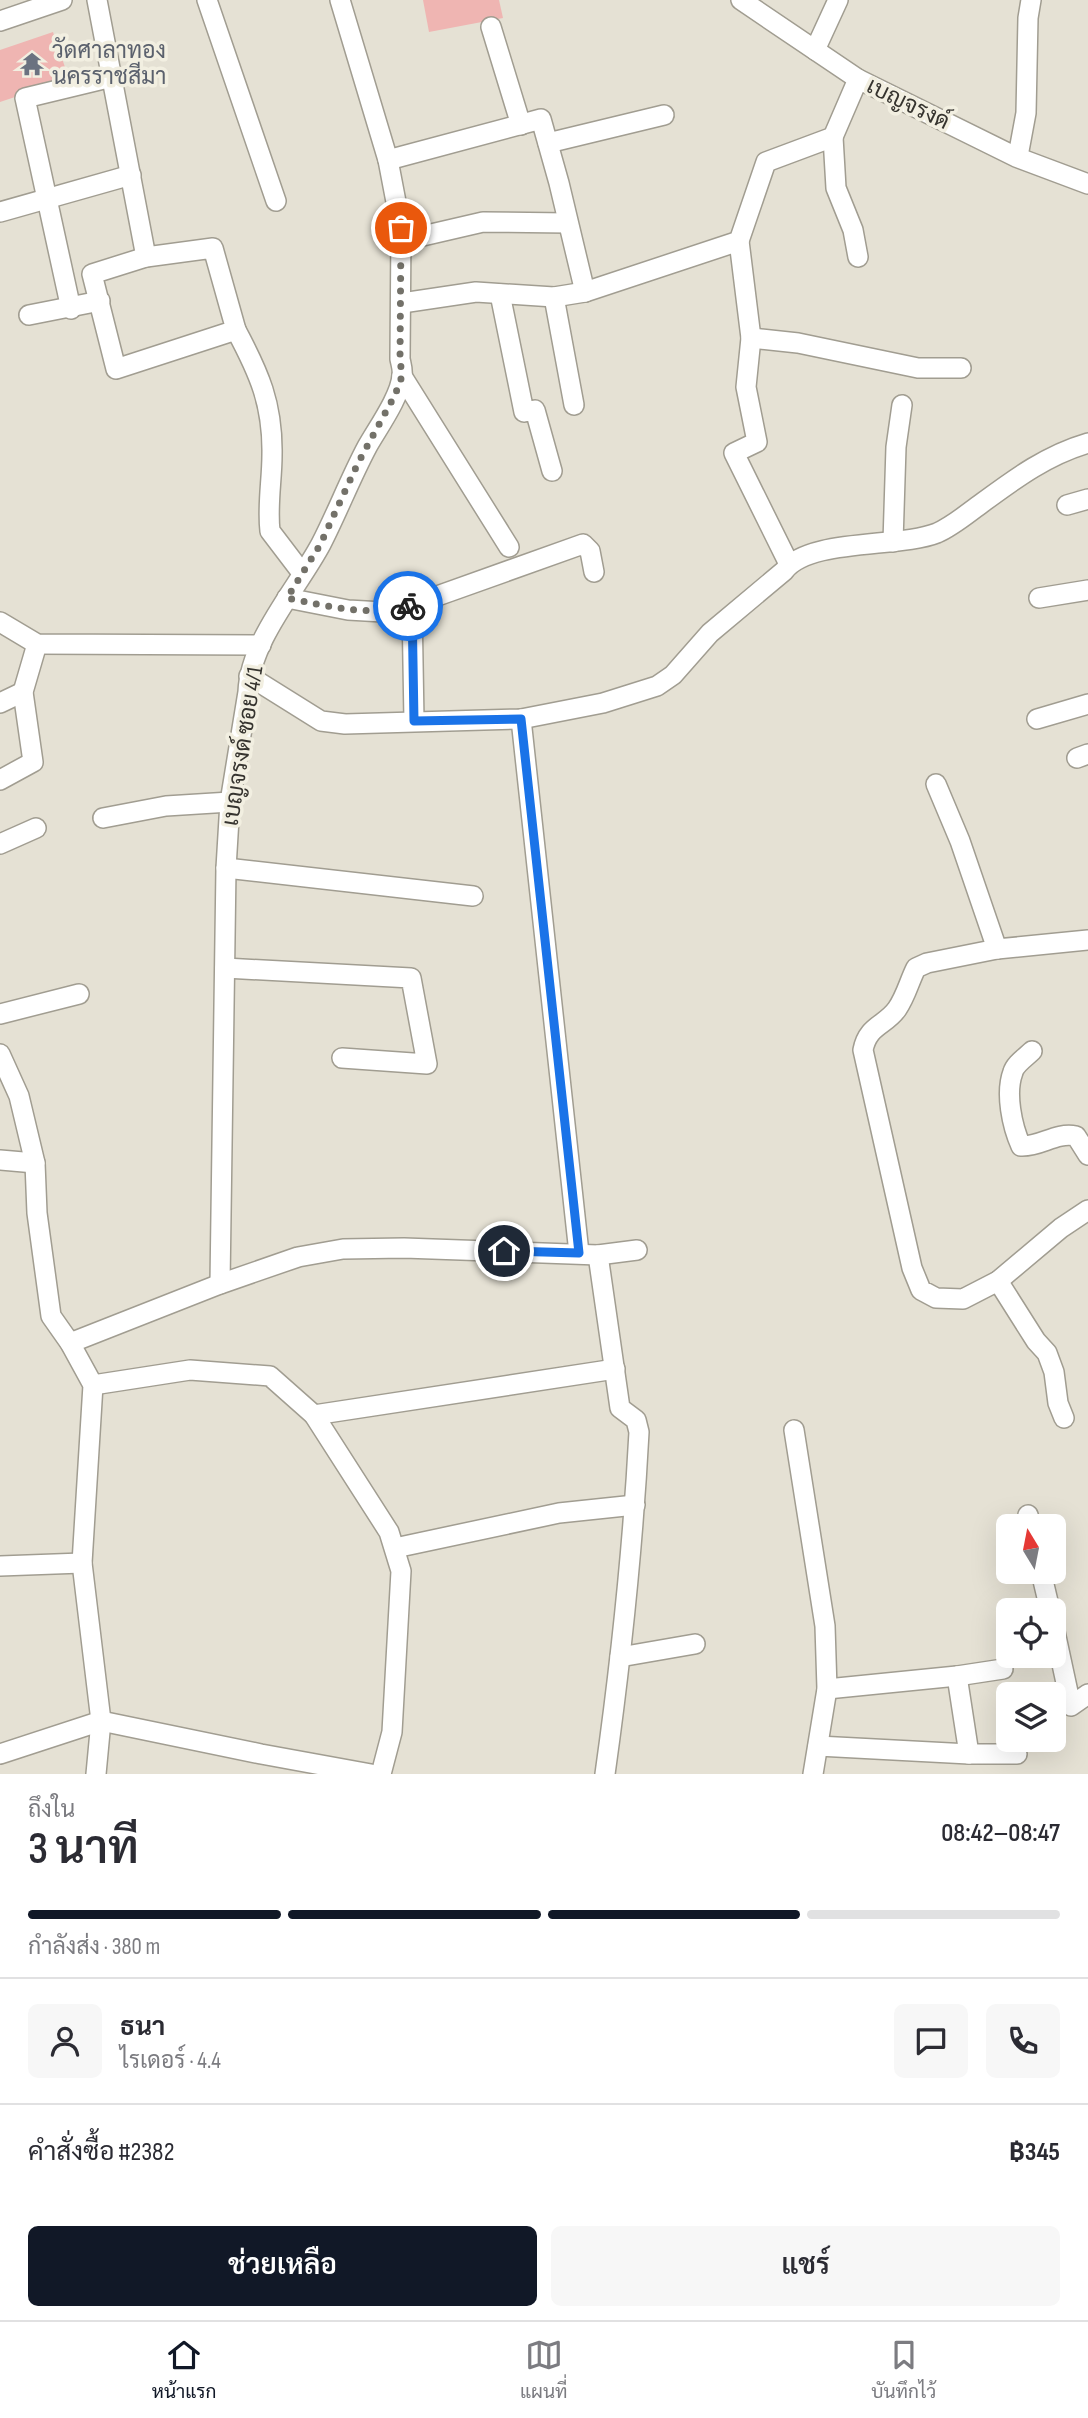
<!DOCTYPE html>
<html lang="th">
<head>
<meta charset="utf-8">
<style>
  body { margin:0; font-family:"Sofia Sans Condensed",Sarabun,sans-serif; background:#f7f7f7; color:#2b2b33; height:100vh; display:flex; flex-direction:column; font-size:26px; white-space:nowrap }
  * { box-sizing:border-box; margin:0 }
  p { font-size:23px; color:#7c7c81 }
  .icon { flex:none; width:38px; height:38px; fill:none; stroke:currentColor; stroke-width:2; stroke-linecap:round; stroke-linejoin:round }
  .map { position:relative; height:1774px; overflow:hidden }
  .sheet { display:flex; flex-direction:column; background:#fff; flex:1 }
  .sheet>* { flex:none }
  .needle { width:46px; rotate:350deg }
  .controls { position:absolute; left:996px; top:1514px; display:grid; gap:14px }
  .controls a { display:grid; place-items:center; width:70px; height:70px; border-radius:10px; background:#fff; box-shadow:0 7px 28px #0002; font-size:35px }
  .pin { position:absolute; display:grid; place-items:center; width:60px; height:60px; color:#fff; margin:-30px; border:4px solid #fff; border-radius:50%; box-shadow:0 2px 7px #0007 }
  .courier { position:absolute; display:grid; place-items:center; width:70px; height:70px; margin:-35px; border:5px solid #1a73e8; border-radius:50%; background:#fff; color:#222; box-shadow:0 2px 9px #0007 }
  .head em { font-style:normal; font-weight:600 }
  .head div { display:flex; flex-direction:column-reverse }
  .head { display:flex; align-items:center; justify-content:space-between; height:119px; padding:0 28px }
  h1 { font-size:46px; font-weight:600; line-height:52px }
  .bar { display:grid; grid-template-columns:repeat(4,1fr); gap:10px 7px; align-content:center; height:84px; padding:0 28px }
  .bar i { height:9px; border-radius:5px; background:#e1e1e2 }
  .bar .active { background:#111827 }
  .bar p { grid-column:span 4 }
  .line { display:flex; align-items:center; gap:18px; padding:0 28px; border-top:2px solid #e1e1e2 }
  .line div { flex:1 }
  .round { display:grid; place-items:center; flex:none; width:74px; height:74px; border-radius:10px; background:#f7f7f7 }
  .action { display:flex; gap:14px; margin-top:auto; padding:14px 28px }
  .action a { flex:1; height:80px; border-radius:10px; background:#111827; color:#fff; font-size:28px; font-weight:600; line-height:80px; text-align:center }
  .action a+a { background:#f7f7f7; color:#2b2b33 }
  .tabs { display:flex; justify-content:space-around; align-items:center; height:98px; border-top:2px solid #e1e1e2; background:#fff; font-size:19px; color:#7c7c81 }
  .tabs a { display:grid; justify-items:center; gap:4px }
  .tabs .active { color:#111827 }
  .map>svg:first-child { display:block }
  .building { fill:#efb5b2 }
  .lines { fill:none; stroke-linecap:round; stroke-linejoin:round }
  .minor-casing { stroke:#a19d91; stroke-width:22 }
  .minor { stroke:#fff; stroke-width:19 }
  .done { stroke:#737169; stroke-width:7; stroke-dasharray:0 12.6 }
  .route { stroke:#1a73e8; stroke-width:9 }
  .labels { text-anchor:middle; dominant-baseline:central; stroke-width:7; stroke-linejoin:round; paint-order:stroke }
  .worship-label { font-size:23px; fill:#5b616d; stroke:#f2efe1; text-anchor:start }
  .street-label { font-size:23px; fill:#36342f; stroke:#f2efe1 }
</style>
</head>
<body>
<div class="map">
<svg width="1088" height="1774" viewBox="0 0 1088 1774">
  <rect width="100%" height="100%" fill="#e5e1d4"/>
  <g class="building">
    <path d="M423,0H499L503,18L429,32Z"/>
    <path d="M53,32L69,79L0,102V50Z"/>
  </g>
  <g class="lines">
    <g class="minor-casing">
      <g id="minor">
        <path d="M97,0L146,257"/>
        <path d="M207,0L276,201"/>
        <path d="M741,0L858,79L1016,157L1088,184"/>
        <path d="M0,21L62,0"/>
        <path d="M491,27L521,125"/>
        <path d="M815,50L838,0"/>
        <path d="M833,137L836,188L853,230L858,257"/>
        <path d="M548,143L664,115"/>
        <path d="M1018,156L1026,113L1028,18L1031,0"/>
        <path d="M388,160L541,119L559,183L585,292"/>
        <path d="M0,212L131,175"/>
        <path d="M401,241L483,222L568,223"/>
        <path d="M739,241L751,338L746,387L757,442L734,453L789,564"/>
        <path d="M213,248L236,330L116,369L92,274L146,257Z"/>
        <path d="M500,294L524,412L535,410L552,471"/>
        <path d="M554,297L574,405"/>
        <path d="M402,303L476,292L554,297L585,292L739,241L766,162L833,137L858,79"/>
        <path d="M71,309L25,98L112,77"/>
        <path d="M29,315L100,301"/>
        <path d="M236,330C259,373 273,404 272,455C272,480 267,506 270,531L302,573"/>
        <path d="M751,338L798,343L918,368H961"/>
        <path d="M402,376L509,547"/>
        <path d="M1067,505L1088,499"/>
        <path d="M893,542L896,447L902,405"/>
        <path d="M287,598L348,610L383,612L412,605L583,544L590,551L594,572"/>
        <path d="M1039,598L1088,590"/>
        <path d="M412,605L414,721"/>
        <path d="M0,622L37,644L261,645"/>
        <path d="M249,676L321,721L345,724L521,719L603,703L657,686L673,675L710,633L784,571C808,538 900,548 937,533C953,526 968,513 982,503C1016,478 1047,455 1088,443"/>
        <path d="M0,703L23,692"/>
        <path d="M521,719L579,1253"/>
        <path d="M1037,719L1088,704"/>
        <path d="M1077,758L1088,754"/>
        <path d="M0,780L33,762L23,692L37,644"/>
        <path d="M936,784L960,841L997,949"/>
        <path d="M103,818L166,806L230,802"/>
        <path d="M0,844L36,828"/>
        <path d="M226,868L473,896"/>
        <path d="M1088,940L997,949L927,963L916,968C909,982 906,996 897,1009C885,1026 868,1025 863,1050L912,1268L921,1290L936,1298L963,1299L998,1281L1061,1228L1088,1210"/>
        <path d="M225,968L411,978L427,1064L342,1058"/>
        <path d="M0,1014L79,994"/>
        <path d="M1032,1051C1026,1057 1015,1064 1013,1072C1005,1093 1012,1126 1021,1146C1041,1147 1055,1132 1076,1136L1088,1155"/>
        <path d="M0,1054L19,1096L35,1163L37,1213L51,1316L70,1343L93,1385L82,1563L101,1721L96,1774"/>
        <path d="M0,1160L35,1163"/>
        <path d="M598,1255L620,1408L636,1420L639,1432C633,1546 621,1660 605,1774"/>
        <path d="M998,1281L1036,1341L1047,1353L1054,1372L1058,1403L1064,1418"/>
        <path d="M220,1284L226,868L230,802L248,692C250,640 297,589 321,544C337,513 350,479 367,447C377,429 401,396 402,375C403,370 401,364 400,359L401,228L388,160L340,0"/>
        <path d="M70,1343L220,1284L298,1257L343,1249L404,1248L598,1255L637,1250"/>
        <path d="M93,1385L190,1370L270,1376L314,1415L389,1532L401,1571L392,1732L381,1774"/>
        <path d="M314,1415L615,1369"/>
        <path d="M794,1430L825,1626L827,1689L813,1774"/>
        <path d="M1028,1515L1031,1526"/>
        <path d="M395,1548L559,1513L635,1505"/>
        <path d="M0,1566L82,1563"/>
        <path d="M1041,1572L1050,1610"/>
        <path d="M1054,1627L1071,1706L1088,1694"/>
        <path d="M620,1657L695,1644"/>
        <path d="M957,1676L969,1754"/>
        <path d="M827,1689L957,1676L1003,1669"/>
        <path d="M818,1746L969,1754H1017"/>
        <path d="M0,1754L101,1721L261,1754L371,1774"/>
      </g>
    </g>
    <use href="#minor" class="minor"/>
  </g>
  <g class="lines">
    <path class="done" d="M401,228L400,359L402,376L395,395L358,463L320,545L287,598C329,606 365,617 408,606"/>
    <path class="route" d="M408,606L412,605L414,721L521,719L579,1253L504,1251"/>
  </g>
  <defs>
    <g id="temple-bare" transform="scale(1.89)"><path d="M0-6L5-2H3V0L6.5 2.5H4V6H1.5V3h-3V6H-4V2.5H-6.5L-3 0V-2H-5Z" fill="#6b7280" stroke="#f2efe1" stroke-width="2.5" paint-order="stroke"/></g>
  </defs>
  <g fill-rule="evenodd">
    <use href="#temple-bare" x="32" y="64"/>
  </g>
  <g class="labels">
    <g class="worship-label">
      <text x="52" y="51">วัดศาลาทอง<tspan x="52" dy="26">นครราชสีมา</tspan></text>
    </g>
    <g class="street-label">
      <text transform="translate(908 104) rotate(26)">เบญจรงด์</text>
      <text transform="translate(243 746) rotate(-81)">เบญจรงด์ ซอย 4/1</text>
    </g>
  </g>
</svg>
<div class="controls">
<a><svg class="needle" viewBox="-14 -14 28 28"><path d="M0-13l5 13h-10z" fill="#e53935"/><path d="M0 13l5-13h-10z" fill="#7c7c81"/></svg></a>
<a><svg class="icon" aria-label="locate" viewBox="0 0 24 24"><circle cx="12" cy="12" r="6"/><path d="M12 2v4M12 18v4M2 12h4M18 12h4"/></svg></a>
<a><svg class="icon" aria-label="layers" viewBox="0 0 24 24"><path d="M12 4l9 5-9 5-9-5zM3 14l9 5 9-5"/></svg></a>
</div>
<div class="pin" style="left:401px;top:228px;background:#ea580c"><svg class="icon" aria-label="bag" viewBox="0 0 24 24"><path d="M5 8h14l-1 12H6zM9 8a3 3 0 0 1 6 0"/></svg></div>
<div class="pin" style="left:504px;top:1251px;background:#1f2937"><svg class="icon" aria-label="home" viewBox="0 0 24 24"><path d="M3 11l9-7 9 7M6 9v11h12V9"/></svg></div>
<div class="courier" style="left:408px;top:606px"><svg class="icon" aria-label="bike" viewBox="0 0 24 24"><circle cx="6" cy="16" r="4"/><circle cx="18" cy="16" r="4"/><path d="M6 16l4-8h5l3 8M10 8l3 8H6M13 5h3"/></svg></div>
</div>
<section class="sheet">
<div class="head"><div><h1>3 นาที</h1><p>ถึงใน</p></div><em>08:42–08:47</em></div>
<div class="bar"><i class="active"></i><i class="active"></i><i class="active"></i><i></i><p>กำลังส่ง · 380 m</p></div>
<div class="line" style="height:126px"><a class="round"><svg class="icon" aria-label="person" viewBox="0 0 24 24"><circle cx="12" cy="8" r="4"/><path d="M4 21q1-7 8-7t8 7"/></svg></a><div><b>ธนา</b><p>ไรเดอร์ · 4.4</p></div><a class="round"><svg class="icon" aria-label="chat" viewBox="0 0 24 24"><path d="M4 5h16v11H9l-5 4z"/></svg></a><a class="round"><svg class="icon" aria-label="phone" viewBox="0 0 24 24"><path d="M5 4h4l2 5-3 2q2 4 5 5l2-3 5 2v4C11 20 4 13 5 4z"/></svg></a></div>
<div class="line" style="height:91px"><div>คำสั่งซื้อ #2382</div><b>฿345</b></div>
<div class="action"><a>ช่วยเหลือ</a><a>แชร์</a></div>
</section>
<nav class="tabs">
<a class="active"><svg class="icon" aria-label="home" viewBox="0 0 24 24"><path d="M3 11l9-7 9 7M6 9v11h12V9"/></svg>หน้าแรก</a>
<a><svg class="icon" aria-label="map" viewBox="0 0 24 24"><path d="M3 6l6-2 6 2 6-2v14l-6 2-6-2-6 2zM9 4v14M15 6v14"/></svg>แผนที่</a>
<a><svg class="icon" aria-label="saved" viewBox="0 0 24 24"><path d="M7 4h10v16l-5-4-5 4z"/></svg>บันทึกไว้</a>
</nav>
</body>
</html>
